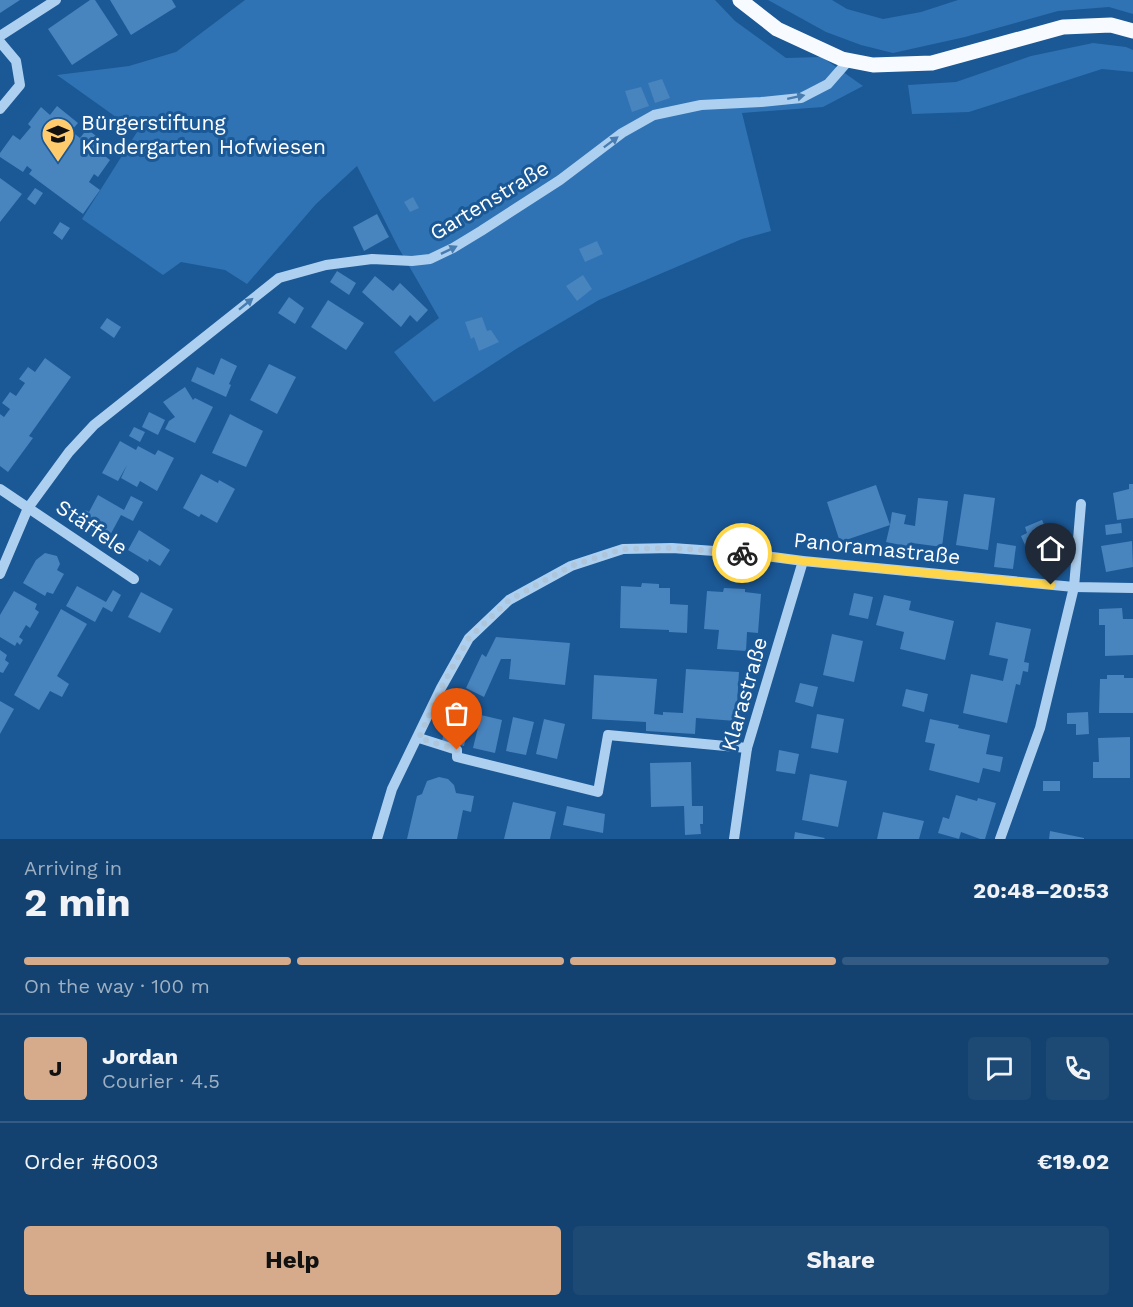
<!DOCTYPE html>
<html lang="en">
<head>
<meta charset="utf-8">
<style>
  body { margin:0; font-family:"Work Sans",sans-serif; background:#1d4975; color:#f1f3f6; height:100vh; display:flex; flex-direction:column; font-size:22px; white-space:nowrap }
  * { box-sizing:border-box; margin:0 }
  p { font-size:20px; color:#9db0c3 }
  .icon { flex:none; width:33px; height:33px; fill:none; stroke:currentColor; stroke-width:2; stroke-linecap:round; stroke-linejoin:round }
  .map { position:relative; height:839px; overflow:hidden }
  .details { display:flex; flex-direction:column; background:#144270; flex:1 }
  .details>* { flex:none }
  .pin { position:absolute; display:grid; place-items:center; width:51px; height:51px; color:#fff; margin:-62px -26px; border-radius:50% 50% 50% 0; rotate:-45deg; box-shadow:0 0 6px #0007 }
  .pin .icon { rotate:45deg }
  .courier { position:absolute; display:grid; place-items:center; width:60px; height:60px; margin:-30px; border:4px solid #ffd54a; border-radius:50%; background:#fff; color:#222; box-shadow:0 2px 8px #0007 }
  .headline em { font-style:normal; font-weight:700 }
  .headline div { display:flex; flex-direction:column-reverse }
  .headline { display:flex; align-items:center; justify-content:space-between; height:102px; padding:0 24px }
  h1 { font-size:39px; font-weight:700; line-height:45px }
  .bar { display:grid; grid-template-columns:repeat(4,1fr); gap:9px 6px; align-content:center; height:72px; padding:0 24px }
  .bar i { height:8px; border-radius:4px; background:#335b83 }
  .bar .selected { background:#d6ab8b }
  .bar p { grid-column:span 4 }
  .line { display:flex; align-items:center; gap:15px; padding:0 24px; border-top:2px solid #335b83 }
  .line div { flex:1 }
  .round { display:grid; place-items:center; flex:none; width:63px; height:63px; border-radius:6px; background:#1d4975 }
  .primary-button { display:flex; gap:12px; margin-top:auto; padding:12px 24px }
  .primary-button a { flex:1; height:69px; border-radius:6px; background:#d6ab8b; color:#111; font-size:24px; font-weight:700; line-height:69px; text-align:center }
  .primary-button a+a { background:#1d4975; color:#f1f3f6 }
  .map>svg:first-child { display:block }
  .green { fill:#2f73b4 }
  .building { fill:#4884be }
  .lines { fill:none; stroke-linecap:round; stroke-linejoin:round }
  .minor { stroke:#aed0f0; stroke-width:10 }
  .major { stroke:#f7faff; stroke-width:15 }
  .oneway { fill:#477cb1 }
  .done { stroke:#afc5da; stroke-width:6; stroke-dasharray:0 10.8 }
  .route { stroke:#ffd54a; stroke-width:8 }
  .labels { text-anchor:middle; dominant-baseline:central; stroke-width:6; stroke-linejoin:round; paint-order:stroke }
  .poi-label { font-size:21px; fill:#fff; stroke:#1b5896; text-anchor:start }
  .street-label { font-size:21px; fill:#fff; stroke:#1b5896 }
</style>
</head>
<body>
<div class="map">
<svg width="1133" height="839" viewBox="0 0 1133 839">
  <rect width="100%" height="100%" fill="#1b5896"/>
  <g class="green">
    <path d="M245,0H715L735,21L786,58L822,57L863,86L823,107L742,113L771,231L742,239L599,300L516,349L434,402L394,352L439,318L398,247L357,166L316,204L247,284L225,270L181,262L163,275L82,219L137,132L57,75L129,66L176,52Z"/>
    <path d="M768,0H832L847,9L883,19L921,12L958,0H1133V14L1109,7L1058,11L965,37L893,53L861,45L826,32Z"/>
    <path d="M1093,43L1126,47L1133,50V72L1102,69L969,112L912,114L908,85L956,82L1031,56Z"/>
  </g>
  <g class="building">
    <path d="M0,0H20L0,13Z"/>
    <path d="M90,0H95L118,35L72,65L48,29Z"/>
    <path d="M110,0H172L176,7L131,35Z"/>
    <path d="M662,79L670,98L655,103L648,83Z"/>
    <path d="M641,87L649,106L632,112L625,91Z"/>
    <path d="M57,106L78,123L71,131L80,138L87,129L108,145L101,153L110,160L98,177L94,174L89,182L100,190L83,214L29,174L32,170L27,166L23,172L0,157V153L13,135L20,140L31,127L28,124L41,107L50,115Z"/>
    <path d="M0,178L22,194L0,222Z"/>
    <path d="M35,188L43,193L35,205L27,199Z"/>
    <path d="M413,197L419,208L410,212L404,202Z"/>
    <path d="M377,214L389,237L364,251L353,227Z"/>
    <path d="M60,222L70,228L62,240L53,233Z"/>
    <path d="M597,241L603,254L585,262L579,249Z"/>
    <path d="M337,271L356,283L349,295L330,282Z"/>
    <path d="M583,275L592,289L577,301L566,286Z"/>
    <path d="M375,276L393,291L400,283L428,310L417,322L410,315L401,327L362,292Z"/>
    <path d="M289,297L304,308L295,324L278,313Z"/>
    <path d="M328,300L364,323L346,350L311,327Z"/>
    <path d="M482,317L487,331L491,330L499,342L479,351L474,337L471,339L465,322Z"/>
    <path d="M107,318L121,327L114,338L100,328Z"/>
    <path d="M45,358L71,377L29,436L33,438L8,472L0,466V414L4,417L10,409L2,403L10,392L16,396L25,383L19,379L28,367L35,372Z"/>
    <path d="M221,358L237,366L229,384L231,385L226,397L191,381L197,367L214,375Z"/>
    <path d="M269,364L296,377L277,414L250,400Z"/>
    <path d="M185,387L193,400L195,398L213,407L195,443L165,429L169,421L175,417L163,402Z"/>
    <path d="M149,412L165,420L158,435L142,427Z"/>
    <path d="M230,414L263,431L246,467L212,453Z"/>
    <path d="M134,427L145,432L140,442L129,436Z"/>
    <path d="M120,441L136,450L138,446L155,455L158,450L174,458L157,491L140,481L137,487L121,478L127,465L118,481L102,473Z"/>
    <path d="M201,474L218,483L219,480L235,489L217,523L201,514L199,517L183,508Z"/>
    <path d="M1129,484H1133V518L1117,520L1113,493L1129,489Z"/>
    <path d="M876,485L890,525L892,512L906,515L904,524L915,526L918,498L948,501L942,547L912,543L911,547L886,542L890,525L840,542L827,502Z"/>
    <path d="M964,494L995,498L988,550L956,545Z"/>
    <path d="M98,495L124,510L131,496L143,502L133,521L121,515L108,539L78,522L85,510L89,512Z"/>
    <path d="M1042,520L1045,527L1052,523L1063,550L1033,563L1021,536L1027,533L1025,527Z"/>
    <path d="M1121,523L1122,533L1106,535L1105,525Z"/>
    <path d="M139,530L170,550L160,566L149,559L148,562L128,550Z"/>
    <path d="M1132,541L1133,567L1106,572L1101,546Z"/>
    <path d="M997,543L1016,546L1013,569L994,567Z"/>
    <path d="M45,553L57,556L60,564L57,570L64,574L53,594L47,592L45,596L23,583L36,560Z"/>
    <path d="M642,583L659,584V588H670V604L688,605L687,633L669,632V630L620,628L621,586L641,587Z"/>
    <path d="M77,586L106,602L113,590L121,595L112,612L103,607L95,622L66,606Z"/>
    <path d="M724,588L745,589V592L761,594L758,633L747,632L746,651L717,649L719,630L704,629L707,591L723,592Z"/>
    <path d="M14,591L37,604L35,609L39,612L30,628L26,625L19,637L23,640L20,645L17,642L15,646L0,637V615Z"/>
    <path d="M141,592L173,609L160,633L128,617Z"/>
    <path d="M854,593L873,597L868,619L849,615Z"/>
    <path d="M884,595L911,601L909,610L954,621L945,660L900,649L904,632L876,625Z"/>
    <path d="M1122,608L1123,619H1133V655L1105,656V625H1099V609Z"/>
    <path d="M61,609L87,624L57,676L69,684L62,697L50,691L39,710L14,695Z"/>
    <path d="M996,622L1031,629L1024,662L1029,663L1028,672L1023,671L1020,685L1016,684L1007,723L963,713L971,674L1003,681L1008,659L989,655Z"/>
    <path d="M832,634L863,641L854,682L823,675Z"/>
    <path d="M496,637L570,643L565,685L509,679L511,659H501L484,697L466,688L482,654L486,657Z"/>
    <path d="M0,650L7,655L5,660L9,663L3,673L0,672Z"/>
    <path d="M686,669L739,672L736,721L696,718L695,734L646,731V722L592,719L594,675L657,679L654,714L663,715V712L683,713Z"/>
    <path d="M1107,675H1124V678H1133V713H1099L1100,679H1107Z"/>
    <path d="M800,683L818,687L813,707L795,702Z"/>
    <path d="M906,689L928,694L924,712L902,706Z"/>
    <path d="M0,701L14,709L0,734Z"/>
    <path d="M450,706L472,711L464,746L442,741Z"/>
    <path d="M1088,712L1089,734L1076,735V724H1067V713Z"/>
    <path d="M817,714L844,719L838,753L811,748Z"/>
    <path d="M481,715L502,720L495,753L473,748Z"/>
    <path d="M513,717L534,722L526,755L506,751Z"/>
    <path d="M544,719L565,724L557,759L536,754Z"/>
    <path d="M930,719L959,725L958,728L990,735L986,754L1003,757L1000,772L983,768L979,783L929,770L935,744L925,742Z"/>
    <path d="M1130,737V778H1093V762H1099L1098,738Z"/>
    <path d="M779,750L799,754L795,774L776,771Z"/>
    <path d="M691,762L692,806H703V824H700L701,834L685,835L684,806L651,807L650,763Z"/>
    <path d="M810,774L847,781L838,827L802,820Z"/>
    <path d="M439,777L448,779L454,785L456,793L474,796L471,812L463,810L457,839H407L417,796L422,794L427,781Z"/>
    <rect x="1043" y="781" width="17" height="10"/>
    <path d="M956,795L977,801L978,798L996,803L985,839H980L961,832L959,839L938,833L943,817L949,819Z"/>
    <path d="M513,802L556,812L550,839H504Z"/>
    <path d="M567,806L605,814L603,833L563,825Z"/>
    <path d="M883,812L924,821L919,839H877Z"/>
    <path d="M1050,831L1084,838V839H1049Z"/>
    <path d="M795,832L825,838L824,839H794Z"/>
  </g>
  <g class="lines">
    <g class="minor">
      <path d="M0,36L56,0"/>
      <path d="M0,42L16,61L20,85L0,109"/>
      <path d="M0,489L134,579"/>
      <path d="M0,574L28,508L69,452L94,425L279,278L326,265L372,259L412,261L430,259L453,248L481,231L560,180L622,133L654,115L701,105L761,102L801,98L828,84L849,60"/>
      <path d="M419,738L457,750V757L598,792L608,735L747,748"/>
      <path d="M377,839L392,789L441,688L469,638L509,600L571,566L623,549L672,548L743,553L803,561L1074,587L1133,588"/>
      <path d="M734,839L747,748L803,561"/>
      <path d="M1000,839L1040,728L1074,587L1081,504"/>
    </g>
    <path class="major" d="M740,0L777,29L842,59L873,65L932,63L1063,27L1111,25L1133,31"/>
  </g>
  <defs><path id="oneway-solid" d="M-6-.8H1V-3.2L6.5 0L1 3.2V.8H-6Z" transform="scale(1.5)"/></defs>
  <g class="oneway">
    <use href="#oneway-solid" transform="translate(796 97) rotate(-12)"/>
    <use href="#oneway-solid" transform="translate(611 142) rotate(-37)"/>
    <use href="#oneway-solid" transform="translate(449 250) rotate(-26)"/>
    <use href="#oneway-solid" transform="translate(246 304) rotate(-39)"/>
  </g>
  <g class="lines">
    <path class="done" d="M457,750L419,738L441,688L469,638L509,600L571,566L623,549L672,548L742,553"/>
    <path class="route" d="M742,553L803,561L1051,585"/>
  </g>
  <defs>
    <g id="school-pin" transform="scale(1.725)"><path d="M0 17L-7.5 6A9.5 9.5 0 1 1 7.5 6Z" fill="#ffcb6d" stroke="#1b5896"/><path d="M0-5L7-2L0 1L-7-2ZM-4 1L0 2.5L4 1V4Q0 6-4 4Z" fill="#111"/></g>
  </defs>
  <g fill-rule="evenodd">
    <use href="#school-pin" x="58" y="134"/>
  </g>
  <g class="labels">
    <g class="poi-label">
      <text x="81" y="122">Bürgerstiftung<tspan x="81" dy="24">Kindergarten Hofwiesen</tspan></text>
    </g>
    <g class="street-label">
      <text transform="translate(489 200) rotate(-31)">Gartenstraße</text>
      <text transform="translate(92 527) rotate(34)">Stäffele</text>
      <text transform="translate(877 548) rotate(6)">Panoramastraße</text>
      <text transform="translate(744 694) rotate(-74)">Klarastraße</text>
    </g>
  </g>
</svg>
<div class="pin" style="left:457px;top:750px;background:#ea580c"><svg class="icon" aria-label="bag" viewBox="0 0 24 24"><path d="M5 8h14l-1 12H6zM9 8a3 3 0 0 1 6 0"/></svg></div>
<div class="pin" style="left:1051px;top:585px;background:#1f2937"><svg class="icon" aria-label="home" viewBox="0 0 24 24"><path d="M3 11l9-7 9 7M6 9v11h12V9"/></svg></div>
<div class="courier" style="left:742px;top:553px"><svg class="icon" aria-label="bike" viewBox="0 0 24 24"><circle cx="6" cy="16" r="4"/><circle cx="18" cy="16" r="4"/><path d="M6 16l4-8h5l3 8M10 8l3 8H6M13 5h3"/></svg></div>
</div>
<section class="details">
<div class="headline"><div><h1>2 min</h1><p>Arriving in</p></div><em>20:48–20:53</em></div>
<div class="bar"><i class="selected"></i><i class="selected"></i><i class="selected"></i><i></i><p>On the way · 100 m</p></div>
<div class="line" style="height:108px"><b class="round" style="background:#d6ab8b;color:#111">J</b><div><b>Jordan</b><p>Courier · 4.5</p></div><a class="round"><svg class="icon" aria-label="chat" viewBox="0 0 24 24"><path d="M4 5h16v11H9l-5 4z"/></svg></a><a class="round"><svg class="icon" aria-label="phone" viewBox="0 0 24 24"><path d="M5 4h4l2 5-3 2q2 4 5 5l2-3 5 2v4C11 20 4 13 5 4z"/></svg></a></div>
<div class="line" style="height:78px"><div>Order #6003</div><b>€19.02</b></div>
<div class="primary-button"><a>Help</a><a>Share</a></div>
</section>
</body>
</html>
